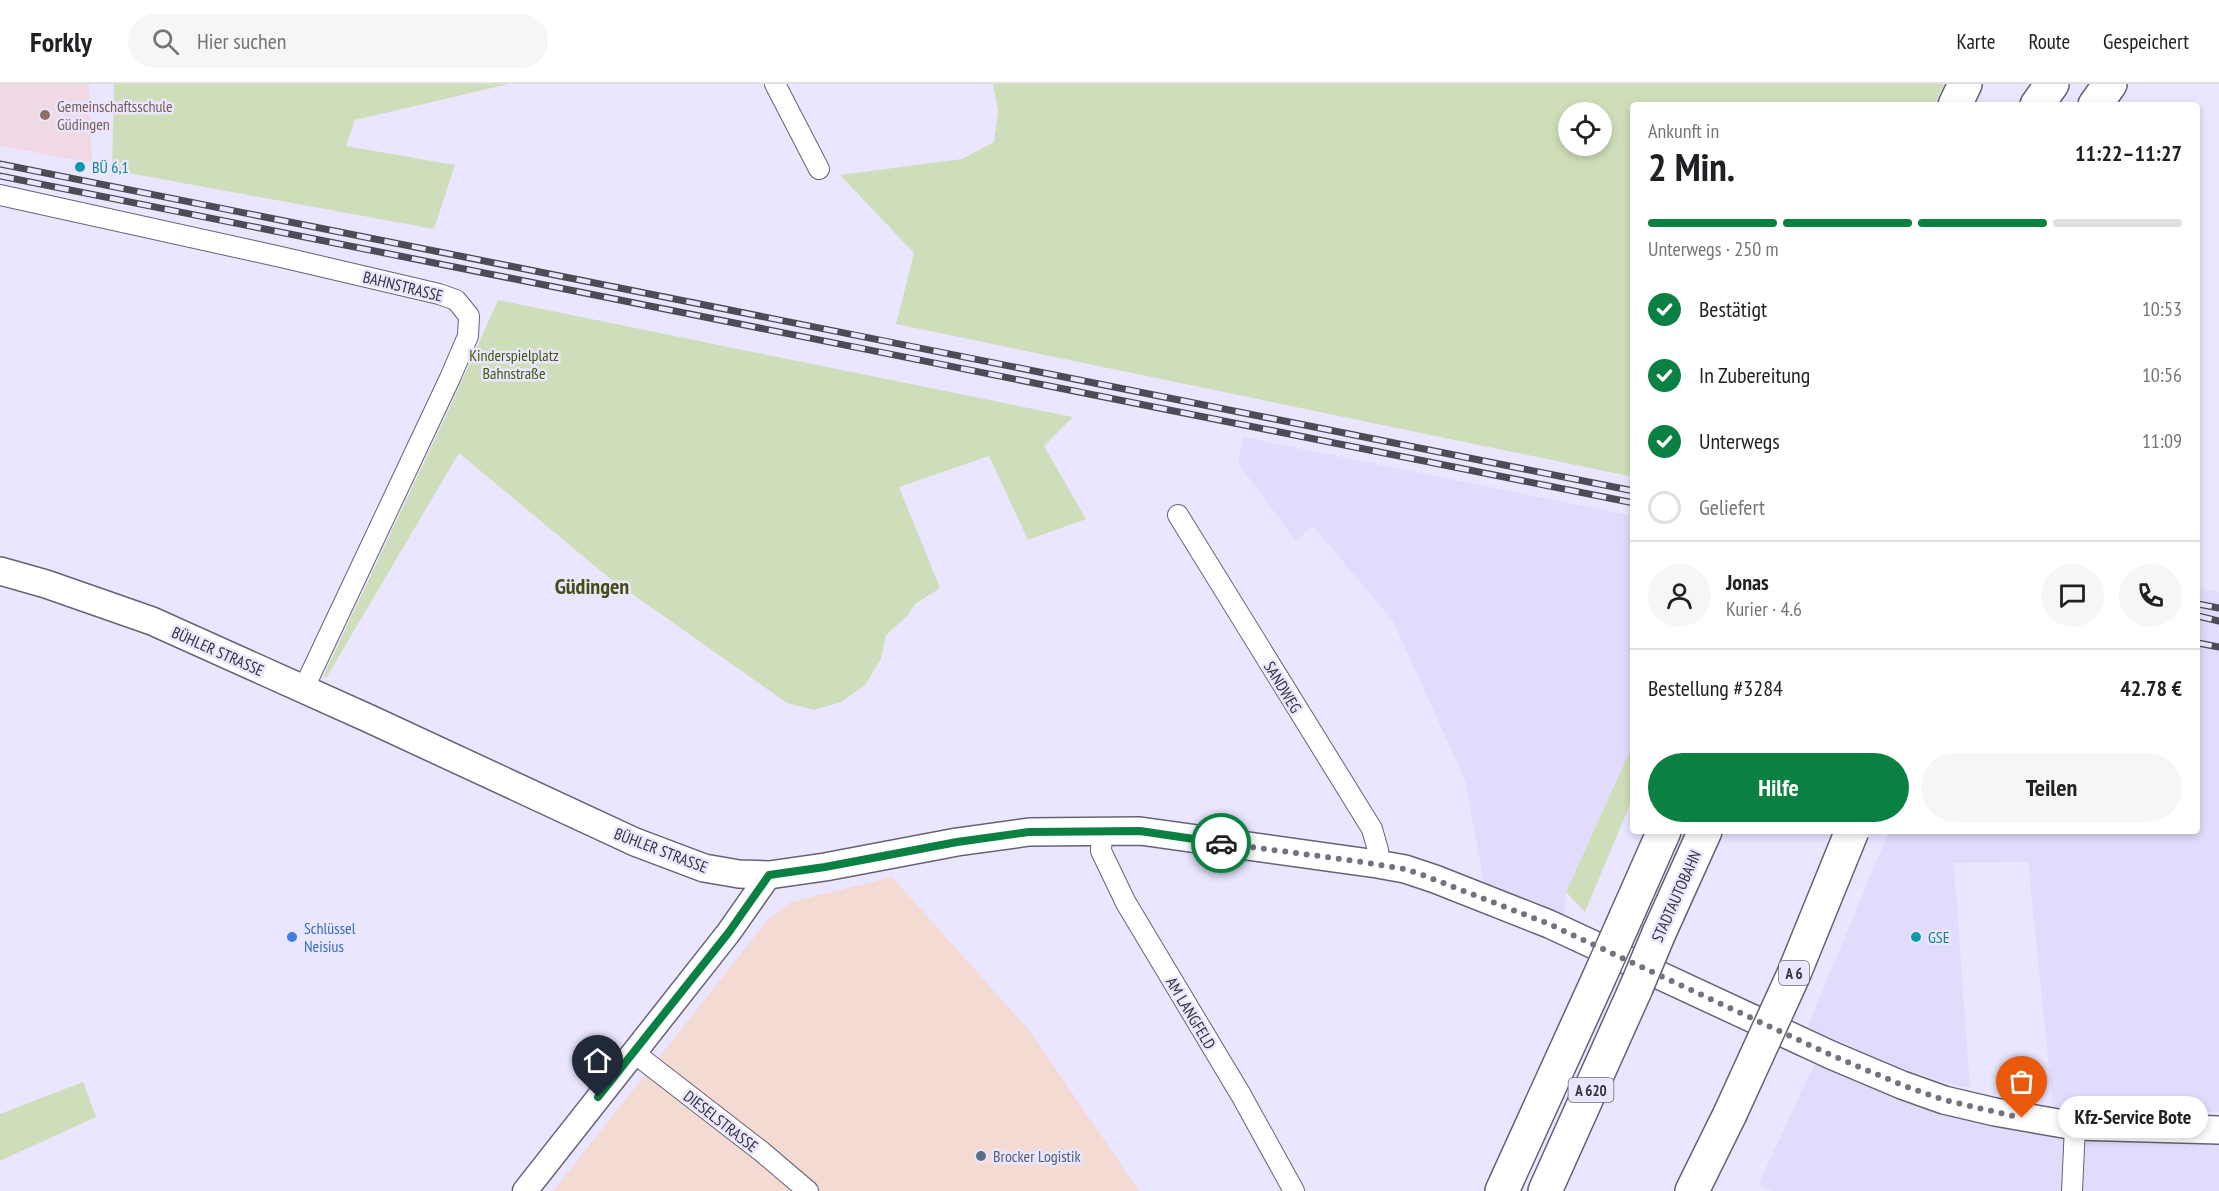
<!DOCTYPE html>
<html lang="de">
<head>
<meta charset="utf-8">
<style>
  body { margin:0; font-family:"PT Sans Narrow",sans-serif; background:#f6f6f6; color:#202124; height:100vh; display:flex; flex-direction:column; font-size:22px; white-space:nowrap }
  * { box-sizing:border-box; margin:0 }
  p { font-size:20px; color:#757577 }
  .icon { flex:none; width:33px; height:33px; fill:none; stroke:currentColor; stroke-width:2; stroke-linecap:round; stroke-linejoin:round }
  .map { position:relative; flex:1; overflow:hidden }
  .sheet { position:absolute; left:1630px; top:18px; width:570px; height:732px; display:flex; flex-direction:column; background:#fff; border-radius:6px; box-shadow:0 3px 9px #0003 }
  .sheet>* { flex:none }
  .tools { position:absolute; left:1558px; top:18px; display:grid; gap:12px }
  .tools a { display:grid; place-items:center; width:54px; height:54px; border-radius:50%; background:#fff; box-shadow:0 3px 9px #0003; font-size:30px }
  .pin { position:absolute; display:grid; place-items:center; width:51px; height:51px; color:#fff; margin:-62px -26px; border-radius:50% 50% 50% 0; rotate:-45deg; box-shadow:0 0 6px #0007 }
  .pin .icon { rotate:45deg }
  .courier { position:absolute; display:grid; place-items:center; width:60px; height:60px; margin:-30px; border:4px solid #0b8043; border-radius:50%; background:#fff; color:#222; box-shadow:0 2px 8px #0007 }
  .bubble { position:absolute; height:42px; border-radius:21px; background:#fff; box-shadow:0 3px 9px #0003; font-size:20px; font-weight:600; line-height:42px; text-align:center }
  .headline em { font-style:normal; font-weight:600 }
  .headline div { display:flex; flex-direction:column-reverse }
  .headline { display:flex; align-items:center; justify-content:space-between; height:102px; padding:0 18px }
  h1 { font-size:39px; font-weight:600; line-height:45px }
  .bar { display:grid; grid-template-columns:repeat(4,1fr); gap:9px 6px; align-content:center; height:72px; padding:0 18px }
  .bar i { height:8px; border-radius:4px; background:#e0e0e0 }
  .bar .on { background:#0b8043 }
  .bar p { grid-column:span 4 }
  .line { display:flex; align-items:center; gap:15px; padding:0 18px; border-top:2px solid #e0e0e0 }
  .line div { flex:1 }
  .round { display:grid; place-items:center; flex:none; width:63px; height:63px; border-radius:32px; background:#f6f6f6 }
  ol { padding:0 18px; list-style:none }
  li { display:flex; align-items:center; gap:18px; height:66px }
  li p { margin-inline-start:auto }
  li .icon { padding:6px; border-radius:50%; background:#0b8043; color:#fff; stroke-width:4 }
  li:last-child { color:#757577 }
  li i { width:33px; height:33px; border:3px solid #e0e0e0; border-radius:50% }
  .primary-button { display:flex; gap:12px; margin-top:auto; padding:12px 18px }
  .primary-button a { flex:1; height:69px; border-radius:36px; background:#0b8043; color:#fff; font-size:24px; font-weight:600; line-height:69px; text-align:center }
  .primary-button a+a { background:#f6f6f6; color:#202124 }
  header { display:flex; align-items:center; gap:36px; box-sizing:border-box; height:84px; padding:0 30px; background:#fff; border-bottom:2px solid #e0e0e0 }
  header strong { font-size:28px }
  nav { display:flex; gap:33px; margin-inline-start:auto; font-size:21px }
  .search { width:420px; height:54px; background:#f6f6f6; display:flex; align-items:center; gap:15px; box-sizing:border-box; padding:0 21px; border-radius:33px; color:#757577; font-size:22px }
  .map>svg:first-child { display:block }
  .built { fill:#e2dbfb }
  .industrial { fill:#f3dad3 }
  .education { fill:#f0d9e5 }
  .green { fill:#cfdeba; fill-rule:evenodd }
  .lines { fill:none; stroke-linecap:round; stroke-linejoin:round }
  .minor-casing { stroke:#666177; stroke-width:22 }
  .tertiary-casing { stroke:#666177; stroke-width:27 }
  .secondary-casing { stroke:#666177; stroke-width:30 }
  .motorway-casing { stroke:#666177; stroke-width:36 }
  .minor { stroke:#fff; stroke-width:20 }
  .tertiary { stroke:#fff; stroke-width:24 }
  .secondary { stroke:#fff; stroke-width:27 }
  .motorway { stroke:#fff; stroke-width:33 }
  .rail-casing { stroke:#4d4b56; stroke-width:7 }
  .rail { stroke:#ebe6ff; stroke-width:4.5; stroke-dasharray:14; stroke-linecap:butt }
  .motorway-bridge-casing { stroke:#666177; stroke-width:36; stroke-linecap:butt }
  .motorway-bridge { stroke:#fff; stroke-width:33 }
  .done { stroke:#747180; stroke-width:6; stroke-dasharray:0 10.8 }
  .route { stroke:#0b8043; stroke-width:8 }
  .education-dot { fill:#8d6e63; stroke:#ebe6ff; stroke-width:2 }
  .culture-dot { fill:#0f9aa8; stroke:#ebe6ff; stroke-width:2 }
  .shop-dot { fill:#3f7fe0; stroke:#ebe6ff; stroke-width:2 }
  .service-dot { fill:#5c6f8a; stroke:#ebe6ff; stroke-width:2 }
  .labels { text-anchor:middle; dominant-baseline:central; stroke-width:5; stroke-linejoin:round; paint-order:stroke }
  .shield { fill:#ebe6ff; stroke:#6b6876; stroke-width:1.5 }
  .shield-label { font-size:15px; font-weight:bold; fill:#34323b }
  .education-label { font-size:16px; fill:#785e54; stroke:#ebe6ff; text-anchor:start }
  .culture-label { font-size:16px; fill:#0d838f; stroke:#ebe6ff; text-anchor:start }
  .street-label { font-size:16px; fill:#34323b; stroke:#ebe6ff }
  .park-label { font-size:16px; fill:#425909; stroke:#ebe6ff }
  .shop-label { font-size:16px; fill:#366cbe; stroke:#ebe6ff; text-anchor:start }
  .service-label { font-size:16px; fill:#4e5e75; stroke:#ebe6ff; text-anchor:start }
  .district-label { font-size:22px; font-weight:bold; fill:#464d12; stroke:#ebe6ff }
</style>
</head>
<body>
<header>
<strong>Forkly</strong>
<div class="search"><svg class="icon" aria-label="search" viewBox="0 0 24 24"><circle cx="10" cy="10" r="6"/><path d="M15 15l6 6"/></svg>Hier suchen</div>
<nav><a>Karte</a><a>Route</a><a>Gespeichert</a></nav>
</header>
<div class="map">
<svg width="2219" height="1107" viewBox="0 0 2219 1107">
  <rect width="100%" height="100%" fill="#ebe6ff"/>
  <g class="built">
    <path d="M1243,353L1633,432V660L1566,808L1563,851L1488,821L1465,696L1393,537L1313,442L1296,457L1238,379Z"/>
    <path d="M2198,503L2219,508V1028L2053,1023L2028,778L1954,779L1970,1004L1936,996L1893,981L1807,944L1889,747H2198Z"/>
    <path d="M1821,966L1944,1016L2219,1046V1107H1773L1758,1101Z"/>
  </g>
  <path class="industrial" d="M892,793L1030,947L1139,1107H553L769,834L791,818Z"/>
  <path class="education" d="M0,0H89L92,79L0,62Z"/>
  <g class="green">
    <path d="M114,0H509L355,36L346,62L455,81L434,145L112,86Z"/>
    <path d="M993,0H1944L1934,21H1634L1633,393L896,240L914,169L840,91L962,75L994,58L998,28ZM1569,28H1602V62H1569Z"/>
    <path d="M498,216L1073,333L1044,362L1086,435L1028,456L989,372L899,403L940,504L915,520L908,531L886,551L881,575L865,601L841,618L814,626L787,619L608,493L459,369L326,594L323,593L450,323Z"/>
    <path d="M1633,660V713L1585,828L1566,808Z"/>
    <path d="M83,998L96,1033L0,1077V1030Z"/>
  </g>
  <g class="lines">
    <g class="minor-casing">
      <g id="minor">
        <path d="M775,0L819,85"/>
        <path d="M0,111L281,173L439,210L456,216L469,232L468,252L450,294L303,606"/>
        <path d="M1178,431L1372,745L1378,766L1377,780"/>
        <path d="M1102,747L1101,767L1126,819L1241,1011L1294,1107"/>
        <path d="M633,968L761,1067L808,1107"/>
        <path d="M2072,1107L2075,1042"/>
      </g>
    </g>
    <g class="tertiary-casing">
      <path id="tertiary" d="M525,1107L729,848L769,791"/>
    </g>
    <g class="secondary-casing">
      <path id="secondary" d="M0,487L46,500L152,537L370,635L635,758L704,784L739,790L769,791L825,783L957,758L1029,748L1140,747L1377,780L1405,785L1435,795L1549,840L1831,971L1902,1001L1944,1016L1995,1028L2075,1042L2219,1046"/>
    </g>
    <g class="motorway-casing">
      <g id="motorway">
        <path d="M1955,21L1965,0"/>
        <path d="M2037,21L2052,0"/>
        <path d="M2095,21L2110,0"/>
        <path d="M1626,833L1664,747"/>
        <path d="M1659,849L1705,747"/>
        <path d="M1502,1107L1598,896"/>
        <path d="M1545,1107L1636,904"/>
        <path d="M1692,1107L1730,1030"/>
      </g>
    </g>
    <use href="#minor" class="minor"/>
    <use href="#tertiary" class="tertiary"/>
    <use href="#secondary" class="secondary"/>
    <use href="#motorway" class="motorway"/>
    <g class="rail-casing">
      <g id="rail">
        <path d="M0,80L1634,407"/>
        <path d="M0,92L1634,419"/>
        <path d="M2198,520L2219,524"/>
        <path d="M2198,532L2219,537"/>
        <path d="M2198,559L2219,563"/>
      </g>
    </g>
    <use href="#rail" class="rail"/>
    <g class="motorway-bridge-casing">
      <g id="motorway-bridge">
        <path d="M1598,896L1626,833"/>
        <path d="M1636,904L1659,849"/>
        <path d="M1730,1030L1793,892L1852,747"/>
      </g>
    </g>
    <use href="#motorway-bridge" class="motorway-bridge"/>
  </g>
  <g class="lines">
    <path class="done" d="M1221,759L1356,777L1405,785L1420,790L1549,840L1831,971L1902,1001L1944,1016L2022,1034"/>
    <path class="route" d="M598,1013L729,848L769,791L825,783L957,758L1029,748L1140,747L1221,759"/>
  </g>
  <circle class="education-dot" cx="45" cy="31" r="6"/>
  <g class="culture-dot">
    <circle cx="80" cy="83" r="6"/>
    <circle cx="1916" cy="853" r="6"/>
  </g>
  <circle class="shop-dot" cx="292" cy="853" r="6"/>
  <circle class="service-dot" cx="981" cy="1072" r="6"/>
  <g class="labels">
    <g class="shield">
      <rect x="1779" y="877" width="30" height="24" rx="4.5"/>
      <rect x="1568.5" y="994" width="45" height="24" rx="4.5"/>
    </g>
    <g class="shield-label">
      <text x="1794" y="889">A 6</text>
      <text x="1591" y="1006">A 620</text>
    </g>
    <g class="education-label">
      <text x="57" y="22">Gemeinschaftsschule<tspan x="57" dy="18">Güdingen</tspan></text>
    </g>
    <g class="culture-label">
      <text x="92" y="83">BÜ 6,1</text>
      <text x="1928" y="853">GSE</text>
    </g>
    <g class="street-label">
      <text transform="translate(403 202) rotate(14)">BAHNSTRASSE</text>
      <text transform="translate(218 567) rotate(24)">BÜHLER STRASSE</text>
      <text transform="translate(1283 603) rotate(59)">SANDWEG</text>
      <text transform="translate(661 766) rotate(21)">BÜHLER STRASSE</text>
      <text transform="translate(1676 812) rotate(-66)">STADTAUTOBAHN</text>
      <text transform="translate(1191 929) rotate(59)">AM LANGFELD</text>
      <text transform="translate(721 1037) rotate(38)">DIESELSTRASSE</text>
    </g>
    <g class="park-label">
      <text x="514" y="271">Kinderspielplatz<tspan x="514" dy="18">Bahnstraße</tspan></text>
    </g>
    <g class="shop-label">
      <text x="304" y="844">Schlüssel<tspan x="304" dy="18">Neisius</tspan></text>
    </g>
    <g class="service-label">
      <text x="993" y="1072">Brocker Logistik</text>
    </g>
    <g class="district-label">
      <text x="592" y="502">Güdingen</text>
    </g>
  </g>
</svg>
<div class="tools">
<a><svg class="icon" aria-label="locate" viewBox="0 0 24 24"><circle cx="12" cy="12" r="6"/><path d="M12 2v4M12 18v4M2 12h4M18 12h4"/></svg></a>
</div>
<div class="pin" style="left:2022px;top:1034px;background:#ea580c"><svg class="icon" aria-label="bag" viewBox="0 0 24 24"><path d="M5 8h14l-1 12H6zM9 8a3 3 0 0 1 6 0"/></svg></div>
<div class="pin" style="left:598px;top:1013px;background:#1f2937"><svg class="icon" aria-label="home" viewBox="0 0 24 24"><path d="M3 11l9-7 9 7M6 9v11h12V9"/></svg></div>
<div class="courier" style="left:1221px;top:759px"><svg class="icon" aria-label="car" viewBox="0 0 24 24"><path d="M5 17H2v-5l4-1 3-4h7l3 4 3 1v5h-3M9 17h6M6 11h13"/><circle cx="7" cy="17" r="2"/><circle cx="17" cy="17" r="2"/></svg></div>
<div class="bubble" style="left:2058px;top:1012px;width:150px">Kfz-Service Bote</div>
<section class="sheet">
<div class="headline"><div><h1>2 Min.</h1><p>Ankunft in</p></div><em>11:22–11:27</em></div>
<div class="bar"><i class="on"></i><i class="on"></i><i class="on"></i><i></i><p>Unterwegs · 250 m</p></div>
<ol>
<li><svg class="icon" aria-label="check" viewBox="0 0 24 24"><path d="M5 12l5 5 9-10"/></svg>Bestätigt<p>10:53</p></li>
<li><svg class="icon" aria-label="check" viewBox="0 0 24 24"><path d="M5 12l5 5 9-10"/></svg>In Zubereitung<p>10:56</p></li>
<li><svg class="icon" aria-label="check" viewBox="0 0 24 24"><path d="M5 12l5 5 9-10"/></svg>Unterwegs<p>11:09</p></li>
<li><i></i>Geliefert</li>
</ol>
<div class="line" style="height:108px"><a class="round"><svg class="icon" aria-label="person" viewBox="0 0 24 24"><circle cx="12" cy="8" r="4"/><path d="M4 21q1-7 8-7t8 7"/></svg></a><div><b>Jonas</b><p>Kurier · 4.6</p></div><a class="round"><svg class="icon" aria-label="chat" viewBox="0 0 24 24"><path d="M4 5h16v11H9l-5 4z"/></svg></a><a class="round"><svg class="icon" aria-label="phone" viewBox="0 0 24 24"><path d="M5 4h4l2 5-3 2q2 4 5 5l2-3 5 2v4C11 20 4 13 5 4z"/></svg></a></div>
<div class="line" style="height:78px"><div>Bestellung #3284</div><b>42.78 €</b></div>
<div class="primary-button"><a>Hilfe</a><a>Teilen</a></div>
</section>
</div>
</body>
</html>
